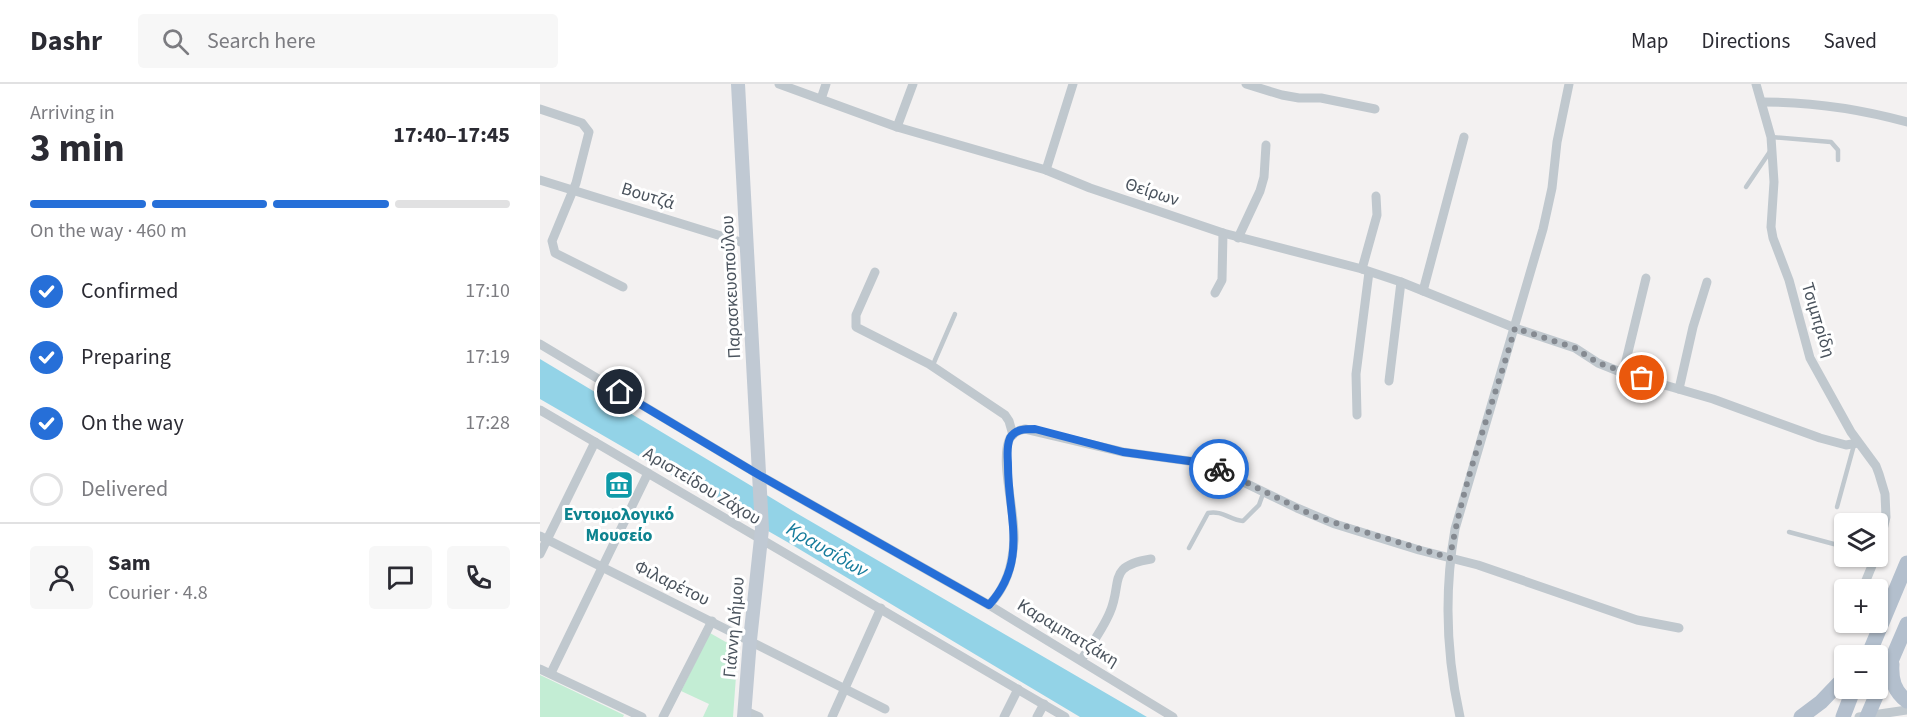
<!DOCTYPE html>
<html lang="en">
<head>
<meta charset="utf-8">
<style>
  body { margin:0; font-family:"Source Sans 3",sans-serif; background:#f7f7f7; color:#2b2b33; height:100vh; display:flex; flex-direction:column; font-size:22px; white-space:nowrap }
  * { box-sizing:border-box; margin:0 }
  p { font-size:20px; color:#7c7c81 }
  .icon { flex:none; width:33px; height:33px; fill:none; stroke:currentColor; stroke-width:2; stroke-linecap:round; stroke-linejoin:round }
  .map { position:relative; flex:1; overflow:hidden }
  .sheet { display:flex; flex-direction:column; background:#fff; width:540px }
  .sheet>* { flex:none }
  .controls { position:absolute; left:1294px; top:429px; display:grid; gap:12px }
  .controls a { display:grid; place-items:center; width:54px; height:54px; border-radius:6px; background:#fff; box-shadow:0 2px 4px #0004; font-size:30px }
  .pin { position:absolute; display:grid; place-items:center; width:51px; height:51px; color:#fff; margin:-26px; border:3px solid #fff; border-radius:50%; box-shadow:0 2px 6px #0007 }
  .courier { position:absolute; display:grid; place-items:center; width:60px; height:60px; margin:-30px; border:4px solid #266fd8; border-radius:50%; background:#fff; color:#222; box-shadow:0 2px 8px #0007 }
  .overview em { font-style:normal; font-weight:700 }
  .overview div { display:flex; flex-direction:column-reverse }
  .overview { display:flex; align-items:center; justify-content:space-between; height:102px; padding:0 30px }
  h1 { font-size:39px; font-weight:700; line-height:45px }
  .bar { display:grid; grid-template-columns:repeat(4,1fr); gap:9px 6px; align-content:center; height:72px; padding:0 30px }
  .bar i { height:8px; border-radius:4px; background:#e1e1e2 }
  .bar .selected { background:#266fd8 }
  .bar p { grid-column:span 4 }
  .line { display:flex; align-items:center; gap:15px; padding:0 30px; border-top:2px solid #e1e1e2 }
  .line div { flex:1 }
  .round { display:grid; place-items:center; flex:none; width:63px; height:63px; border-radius:6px; background:#f7f7f7 }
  ol { padding:0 30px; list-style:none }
  li { display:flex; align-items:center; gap:18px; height:66px }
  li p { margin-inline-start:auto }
  li .icon { padding:6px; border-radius:50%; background:#266fd8; color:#fff; stroke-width:4 }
  li:last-child { color:#7c7c81 }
  li i { width:33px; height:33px; border:3px solid #e1e1e2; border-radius:50% }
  header { display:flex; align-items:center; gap:36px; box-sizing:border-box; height:84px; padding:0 30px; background:#fff; border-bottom:2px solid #e1e1e2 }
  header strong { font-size:28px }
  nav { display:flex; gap:33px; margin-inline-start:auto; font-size:21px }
  .search { width:420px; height:54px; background:#f7f7f7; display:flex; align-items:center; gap:15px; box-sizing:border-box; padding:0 21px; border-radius:6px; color:#7c7c81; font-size:22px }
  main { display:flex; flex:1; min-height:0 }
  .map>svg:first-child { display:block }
  .green { fill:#c3edd4 }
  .water { fill:#93d3e7 }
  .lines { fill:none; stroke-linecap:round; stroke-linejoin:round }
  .lane { stroke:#c0c8ce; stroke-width:4.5 }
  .street { stroke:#c0c8ce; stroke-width:9 }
  .secondary { stroke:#c0c9d3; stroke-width:14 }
  .primary { stroke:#b3bfcd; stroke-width:15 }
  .done { stroke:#858a91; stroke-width:6; stroke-dasharray:0 10.8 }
  .route { stroke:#266fd8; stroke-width:8 }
  .labels { text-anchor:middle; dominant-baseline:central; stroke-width:6; stroke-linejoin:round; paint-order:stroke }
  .street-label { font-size:18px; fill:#4a535d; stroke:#fff }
  .culture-label { font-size:18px; font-weight:bold; fill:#0d838f; stroke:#fff }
  .water-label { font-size:20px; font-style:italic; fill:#167c9c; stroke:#fff }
</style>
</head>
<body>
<header>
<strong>Dashr</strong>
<div class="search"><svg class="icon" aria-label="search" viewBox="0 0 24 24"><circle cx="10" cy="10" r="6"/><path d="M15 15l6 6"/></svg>Search here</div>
<nav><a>Map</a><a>Directions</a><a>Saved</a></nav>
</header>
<main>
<section class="sheet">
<div class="overview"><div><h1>3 min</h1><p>Arriving in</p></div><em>17:40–17:45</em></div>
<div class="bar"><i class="selected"></i><i class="selected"></i><i class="selected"></i><i></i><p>On the way · 460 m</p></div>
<ol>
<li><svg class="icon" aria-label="check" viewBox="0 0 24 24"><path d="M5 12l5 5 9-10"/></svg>Confirmed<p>17:10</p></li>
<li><svg class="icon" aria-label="check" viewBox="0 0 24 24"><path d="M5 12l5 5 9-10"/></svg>Preparing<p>17:19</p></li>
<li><svg class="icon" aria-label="check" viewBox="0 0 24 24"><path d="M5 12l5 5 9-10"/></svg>On the way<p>17:28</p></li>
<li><i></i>Delivered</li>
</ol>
<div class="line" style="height:108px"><a class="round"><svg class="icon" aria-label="person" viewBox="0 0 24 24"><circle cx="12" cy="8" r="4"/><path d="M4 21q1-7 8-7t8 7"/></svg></a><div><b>Sam</b><p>Courier · 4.8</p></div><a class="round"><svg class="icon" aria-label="chat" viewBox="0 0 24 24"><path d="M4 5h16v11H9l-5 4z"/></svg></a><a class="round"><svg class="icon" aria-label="phone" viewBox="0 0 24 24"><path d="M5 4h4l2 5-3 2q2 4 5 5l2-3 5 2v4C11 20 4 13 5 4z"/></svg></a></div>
</section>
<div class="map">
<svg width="1367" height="633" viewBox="0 0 1367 633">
  <rect width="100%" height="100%" fill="#f3f1f1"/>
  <g class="green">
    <path d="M170,549L198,565L193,633H163L169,620L141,607Z"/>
    <path d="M0,591L84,631L83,633H0Z"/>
  </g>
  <path class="water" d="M0,275L258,430L607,633H540L249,459L0,315Z"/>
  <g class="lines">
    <g class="lane">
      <path d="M1231,53L1291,58L1298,66V76"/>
      <path d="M1206,103L1231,66"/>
      <path d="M392,283L415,230"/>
      <path d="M1297,423L1314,361"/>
      <path d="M1249,448L1305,463"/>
      <path d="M649,464L668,429C682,426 690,436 703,437L719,421L724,407"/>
    </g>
    <g class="street">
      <path d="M239,0L357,43L506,86L550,104L683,149L822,185L861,198L975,244L1035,264L1058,279L1083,289L1173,315L1280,354L1306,361L1318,359"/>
      <path d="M706,0L742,11L759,14H781L835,25"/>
      <path d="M1216,0L1231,53L1234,98L1231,143L1233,154L1249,196L1270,274L1311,348L1336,382L1339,390L1345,410L1346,433L1338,467"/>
      <path d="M281,15L286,0"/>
      <path d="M1222,18C1271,18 1320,25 1367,38"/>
      <path d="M0,25L42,39L49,48L36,99L12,157L15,169L83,203"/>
      <path d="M357,43L373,0"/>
      <path d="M506,86L533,0"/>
      <path d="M0,96L207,160"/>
      <path d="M698,154L720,107L724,93L726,61"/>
      <path d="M822,185L837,131L836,112"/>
      <path d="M335,188L316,231V243L389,280L465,331L469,337L473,351"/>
      <path d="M883,207L924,53"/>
      <path d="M675,209L682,196L683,149"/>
      <path d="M0,260L219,391L449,521L633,633"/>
      <path d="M1083,289L1106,194"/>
      <path d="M849,297L861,198"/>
      <path d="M1139,305L1153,243L1167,198"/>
      <path d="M0,326L525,633"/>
      <path d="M817,331L816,290L829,188"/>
      <path d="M0,452L345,625"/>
      <path d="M0,470L55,358"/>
      <path d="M1322,506L1336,472"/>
      <path d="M449,521C467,502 472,482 474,457C476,430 459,375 470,354C474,348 479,346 485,345L583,368L664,379L757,424L795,440L879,466L938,481L1097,536L1139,544"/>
      <path d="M541,576C551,561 563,545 570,528C583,498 566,482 611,475"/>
      <path d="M0,585L102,633"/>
      <path d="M11,589L108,389"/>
      <path d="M205,627L219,633"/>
      <path d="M123,633L172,537"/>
      <path d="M292,633L341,524"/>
      <path d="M464,633L478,605"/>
      <path d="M497,633L504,620"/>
      <path d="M920,633C906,570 904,508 915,445L1003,145L1012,104L1017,58L1029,0"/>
      <path d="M1319,633L1367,626"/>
    </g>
    <path class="secondary" d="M198,0L222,445L210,556L204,633"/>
    <g class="primary">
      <path d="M1328,572L1367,479"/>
      <path d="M1352,580C1351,596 1354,607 1367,617"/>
      <path d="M1261,633L1281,618L1305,593"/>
      <path d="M1303,633L1314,604"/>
      <path d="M1327,633L1367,540"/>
    </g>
  </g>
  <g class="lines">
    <path class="done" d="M679,385L776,433L910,474C923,396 953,321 975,244L1035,264L1058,279L1102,294"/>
    <path class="route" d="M80,308L219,391L449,521C489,477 468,433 468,382C468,373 466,363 470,354C475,345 485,345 495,345L583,368L664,379L679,385"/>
  </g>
  <defs>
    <g id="museum-square" transform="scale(1.5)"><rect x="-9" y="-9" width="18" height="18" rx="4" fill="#0f9aa8" stroke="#fff"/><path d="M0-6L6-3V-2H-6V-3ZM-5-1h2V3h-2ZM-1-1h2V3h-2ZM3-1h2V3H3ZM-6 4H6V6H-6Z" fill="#fff"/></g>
  </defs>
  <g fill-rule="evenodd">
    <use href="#museum-square" x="79" y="401"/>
  </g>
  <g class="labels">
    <g class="street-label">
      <text transform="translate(612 108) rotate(18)">Θείρων</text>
      <text transform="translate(108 112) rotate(17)">Βουτζά</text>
      <text transform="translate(191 203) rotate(-93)">Παρασκευοπούλου</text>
      <text transform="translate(1278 236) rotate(73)">Τσιμπρίδη</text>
      <text transform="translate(162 402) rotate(31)">Αριστείδου Ζάχου</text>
      <text transform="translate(132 499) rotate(26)">Φιλαρέτου</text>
      <text transform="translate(194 543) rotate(-85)">Γιάννη Δήμου</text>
      <text transform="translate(528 549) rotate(31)">Καραμπατζάκη</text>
    </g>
    <g class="culture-label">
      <text x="79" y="430">Εντομολογικό<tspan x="79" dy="21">Mουσείο</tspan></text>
    </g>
    <g class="water-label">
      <text transform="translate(287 466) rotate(30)">Κραυσίδων</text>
    </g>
  </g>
</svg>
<div class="controls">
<a><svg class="icon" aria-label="layers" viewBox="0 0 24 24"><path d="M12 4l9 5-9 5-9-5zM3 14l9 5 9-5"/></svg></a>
<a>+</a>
<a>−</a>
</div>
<div class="pin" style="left:1102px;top:294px;background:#ea580c"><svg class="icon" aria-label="bag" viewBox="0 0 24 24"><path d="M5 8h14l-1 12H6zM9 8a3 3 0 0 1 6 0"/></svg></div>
<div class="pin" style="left:80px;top:308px;background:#1f2937"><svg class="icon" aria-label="home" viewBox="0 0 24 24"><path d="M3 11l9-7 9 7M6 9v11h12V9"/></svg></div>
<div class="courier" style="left:679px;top:385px"><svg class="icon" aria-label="bike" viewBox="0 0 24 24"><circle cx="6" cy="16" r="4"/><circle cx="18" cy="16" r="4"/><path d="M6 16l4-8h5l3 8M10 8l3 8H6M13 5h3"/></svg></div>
</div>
</main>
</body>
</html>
